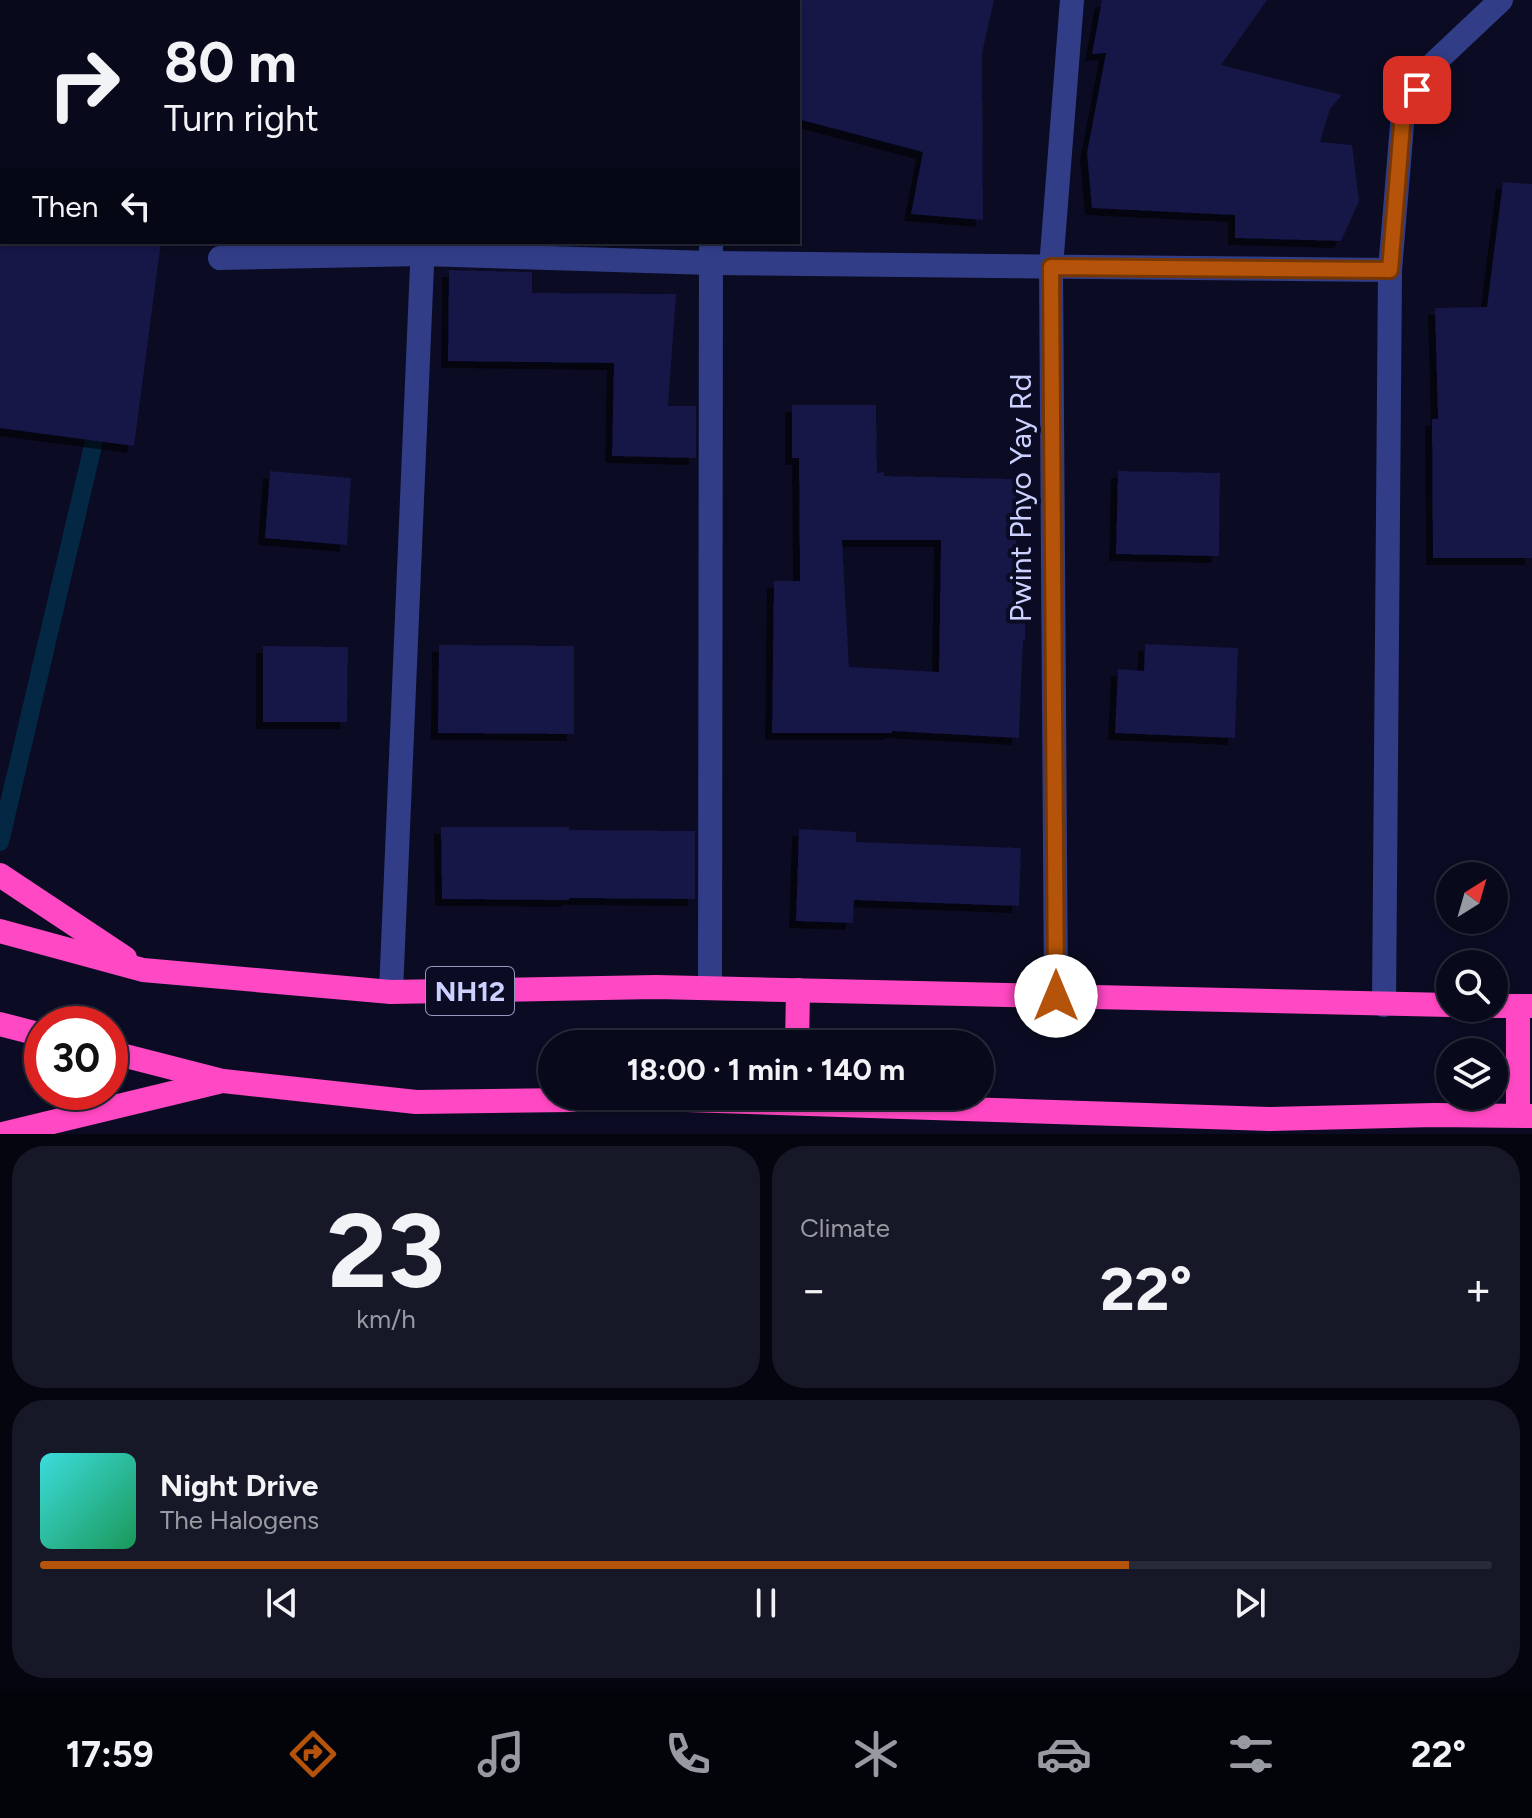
<!DOCTYPE html>
<meta charset="utf-8">
<style>
:root{--surface:#08091a;--page:#161727;--text:#f1f3f6;--muted:#989aa2;--line:#292a39;--accent:#b45309}
body{margin:0;font-family:Figtree,sans-serif;background:var(--page);color:var(--text);height:100vh;display:flex;flex-direction:column;font-size:30px;white-space:nowrap}
*{box-sizing:border-box;margin:0}
p{font-size:26px;color:var(--muted)}
.icon{flex:none;width:44px;height:44px;fill:none;stroke:currentColor;stroke-width:2;stroke-linecap:round;stroke-linejoin:round}
.map{position:relative;height:1134px;overflow:hidden}
.sheet{display:flex;flex-direction:column;gap:12px;padding:12px;background:#04050e;flex:1}
.sheet>*{flex:none}
.top-card{position:absolute;left:0px;top:0px;width:800px;height:244px;box-shadow:0 2px 6px #0004,0 0 0 2px var(--line);background:#08091a;color:var(--text);overflow:hidden}
.needle{width:52px;rotate:37deg}
.tools{position:absolute;left:1436px;top:862px;display:grid;gap:16px}
.tools a{display:grid;place-items:center;width:72px;height:72px;border-radius:50%;background:var(--surface);box-shadow:0 2px 6px #0004,0 0 0 2px var(--line);font-size:40px}
.speed{position:absolute;left:24px;top:1006px;display:flex;gap:16px;font-size:40px;font-weight:700;text-align:center}
.speed>*{display:grid;place-content:center;width:104px;height:104px;border-radius:50%;background:var(--surface);box-shadow:0 2px 6px #0004,0 0 0 2px var(--line);line-height:1}
.speed .limit{border:12px solid #d22;background:#fff;color:#111}
.pin{position:absolute;display:grid;place-items:center;width:68px;height:68px;color:#fff;margin:-34px;border-radius:16px;box-shadow:0 4px 12px #0006}
.me{position:absolute;width:88px;margin:-44px;rotate:0deg;stroke-linejoin:round;filter:drop-shadow(0 0 6px #0008)}
.turn{display:flex;align-items:center;gap:28px;height:168px;padding:0 32px;font-size:36px}
.turn .icon{width:104px;height:104px;stroke-width:2.5}
.turn b{display:block;font-size:56px;line-height:68px}
.then{display:flex;align-items:center;height:76px;padding:0 32px;background:#0003;gap:16px;font-size:30px}
.big{font-size:60px;font-weight:700;line-height:1.1}
.sheet .tile{flex:1;display:flex;flex-direction:column;justify-content:center;gap:12px;min-width:0;padding:0 28px;border-radius:32px;background:var(--page)}
.sheet .dial{align-items:center;gap:0}
.dial b{font-size:104px;line-height:1}
.song{display:flex;align-items:center;gap:24px}
.cover{width:96px;height:96px;border-radius:12px;background:linear-gradient(135deg,hsl(180 70% 55%),hsl(150 70% 35%))}
.played{height:8px;border-radius:4px;background:linear-gradient(90deg,var(--accent) 75%,var(--line) 75%)}
.keys{display:flex;justify-content:space-around;direction:ltr}
.heat{display:flex;justify-content:space-between;align-items:center;font-size:44px;direction:ltr}
.sheet .tiles{flex:1;display:grid;gap:12px;grid-template-columns:1fr 1fr}
.tile:last-child{grid-column:span 2}
.trip{position:absolute;left:538px;top:1030px;width:456px;height:80px;border-radius:40px;background:var(--surface);box-shadow:0 2px 6px #0004,0 0 0 2px var(--line);font-weight:700;line-height:80px;text-align:center}
.dock{display:flex;height:128px;justify-content:space-around;align-items:center;background:#03040a;color:var(--muted)}
.dock .icon{width:56px;height:56px}
.dock .selected{color:var(--accent)}
.dock b{font-size:36px;color:var(--text)}
.map>svg:first-child{display:block}
.lines{fill:none;stroke-linecap:round;stroke-linejoin:round}
.stream{stroke:#042743;stroke-width:18}
.building{fill:#151546;fill-rule:evenodd;filter:url(#shadow)}
.minor{stroke:#313e87;stroke-width:24}
.highway{stroke:#ff48c3;stroke-width:24}
.route-casing{stroke:#753606;stroke-width:20}
.route{stroke:#b45309;stroke-width:14}
.labels{text-anchor:middle;dominant-baseline:central;stroke-width:8;stroke-linejoin:round;paint-order:stroke}
.shield{fill:#0b0c23;stroke:#9396bd;stroke-width:2}
.shield-label{font-size:28px;font-weight:bold;fill:#cdd1ff}
.street-label{font-size:30px;fill:#cdd1ff;stroke:#0b0c23}
</style>
<div class="map">
<svg width="1532" height="1134" viewBox="0 0 1532 1134">
<defs>
<filter id="shadow"><feDropShadow dx="-7" dy="7" stdDeviation="0" flood-color="#0009"/></filter>
</defs>
<rect width="100%" height="100%" fill="#0b0c23"/>
<g class="lines">
<!-- stream -->
<g class="stream">
<path d="M198,2V0"/>
<path d="M0,842L99,420"/>
</g>
</g>
<!-- building -->
<g class="building">
<path d="M798,0H994L982,53L983,220L911,214L923,152L798,119Z"/>
<path d="M1102,0H1267L1221,65L1342,95L1330,109L1320,142L1352,145L1359,201L1341,241L1235,238V215L1092,208L1087,153L1106,53L1092,54Z"/>
<path d="M1503,182L1532,184V558H1433L1432,419H1438L1435,308L1487,307Z"/>
<path d="M0,242H161L134,446L0,428Z"/>
<path d="M449,270L532,272V293L676,294L668,406H696V458L612,456L614,363L448,361Z"/>
<path d="M792,405H876L877,473L884,472V476L1016,479V569H1025V640H1023L1019,738L892,731V733H772L774,581H800L799,458H792ZM842,540H941L939,672L849,667Z"/>
<path d="M270,471L351,478L347,545L265,538Z"/>
<path d="M1118,471L1220,473L1219,556L1116,554Z"/>
<path d="M1145,644L1238,648L1235,738L1115,733L1118,669L1144,671Z"/>
<path d="M439,645L574,646V734L438,733Z"/>
<path d="M263,646L348,647L347,722H263Z"/>
<path d="M441,827H569V830L695,831V899L569,898V900L442,899Z"/>
<path d="M799,829L856,832V842L1021,848L1019,906L854,900L853,923L796,921Z"/>
</g>
<g class="lines">
<!-- minor -->
<g class="minor">
<path d="M429,2V0"/>
<path d="M711,2V0"/>
<path d="M220,258L423,254L711,263L1390,270"/>
<path d="M710,988L711,242"/>
<path d="M391,992L423,242"/>
<path d="M1056,996L1051,267L1072,0"/>
<path d="M1384,1005L1390,270L1403,113L1431,66L1501,0"/>
</g>
<!-- highway -->
<g class="highway">
<path d="M0,875L125,958"/>
<path d="M0,931L143,970L391,992L656,987L1450,1005"/>
<path d="M1494,1006H1532"/>
<path d="M1518,1006V1115"/>
<path d="M0,1024L42,1035"/>
<path d="M797,1044L798,990"/>
<path d="M110,1052L223,1081L416,1102L655,1099L1269,1119L1434,1115L1532,1116"/>
<path d="M3,1134L218,1082"/>
</g>
</g>
<g class="lines">
<!-- route casing -->
<g class="route-casing">
<path id="route" d="M1056,996L1051,267L1390,270L1403,113L1417,90"/>
</g>
<!-- route -->
<use href="#route" class="route"/>
</g>
<g class="labels">
<!-- shield labels -->
<rect class="shield" x="426" y="967" width="88" height="48" rx="6"/>
<g class="shield-label">
<text x="470" y="991">NH12</text>
</g>
<!-- street labels -->
<g class="street-label">
<text transform="translate(1020 498) rotate(-90)">Pwint Phyo Yay Rd</text>
</g>
</g>
</svg>
<div class="tools">
<a><svg class="needle" viewBox="-14 -14 28 28"><path d="M0-13l5 13h-10z" fill="#e53935"/><path d="M0 13l5-13h-10z" fill="#989aa2"/></svg></a>
<a><svg class="icon" aria-label="search" viewBox="0 0 24 24"><circle cx="10" cy="10" r="6"/><path d="M15 15l6 6"/></svg></a>
<a><svg class="icon" aria-label="layers" viewBox="0 0 24 24"><path d="M12 4l9 5-9 5-9-5zM3 14l9 5 9-5"/></svg></a>
</div>
<div class="speed"><div class="limit">30</div></div>
<div class="pin" style="left:1417px;top:90px;background:#d93025"><svg class="icon" aria-label="arrive" viewBox="0 0 24 24"><path d="M6 21V4h12l-3 4 3 4H6"/></svg></div>
<svg class="me" style="left:1056px;top:996px" viewBox="-20 -20 40 40"><circle r="19" fill="#fff"/><path d="M0-13L10 11 0 6-10 11z" fill="#b45309"/></svg>
<div class="trip">18:00 · 1 min · 140 m</div>
<div class="top-card">
<div class="turn"><svg class="icon" aria-label="right" viewBox="0 0 24 24"><path d="M7 20v-9h11M14 6l5 5-5 5"/></svg><div><b>80 m</b>Turn right</div></div>
<div class="then">Then<svg class="icon" aria-label="left" viewBox="0 0 24 24"><path d="M17 20v-9H6M10 6l-5 5 5 5"/></svg></div>
</div>
</div>
<section class="sheet">
<div class="tiles">
<div class="tile dial"><b>23</b><p>km/h</p></div>
<div class="tile"><p>Climate</p>
<div class="heat"><a>−</a><b class="big">22°</b><a>+</a></div>
</div>
<div class="tile">
<div class="song"><i class="cover"></i><div><b>Night Drive</b><p>The Halogens</p></div></div>
<div class="played"></div>
<div class="keys"><svg class="icon" aria-label="previous" viewBox="0 0 24 24"><path d="M18 5L8 12l10 7zM5 5v14"/></svg><svg class="icon" aria-label="pause" viewBox="0 0 24 24"><path d="M8 5v14M16 5v14"/></svg><svg class="icon" aria-label="next" viewBox="0 0 24 24"><path d="M6 5l10 7-10 7zM19 5v14"/></svg></div>
</div>
</div>
</section>
<nav class="dock">
<b>17:59</b>
<svg class="icon selected" aria-label="directions" viewBox="0 0 24 24"><path d="M12 3l9 9-9 9-9-9zM9 14v-3h6M13 9l2 2-2 2"/></svg>
<svg class="icon" aria-label="music" viewBox="0 0 24 24"><path d="M9 18V5l10-2v13"/><circle cx="6" cy="18" r="3"/><circle cx="16" cy="16" r="3"/></svg>
<svg class="icon" aria-label="phone" viewBox="0 0 24 24"><path d="M5 4h4l2 5-3 2q2 4 5 5l2-3 5 2v4C11 20 4 13 5 4z"/></svg>
<svg class="icon" aria-label="climate" viewBox="0 0 24 24"><path d="M12 3v18M4 7l16 10M4 17L20 7"/></svg>
<svg class="icon" aria-label="car" viewBox="0 0 24 24"><path d="M5 17H2v-5l4-1 3-4h7l3 4 3 1v5h-3M9 17h6M6 11h13"/><circle cx="7" cy="17" r="2"/><circle cx="17" cy="17" r="2"/></svg>
<svg class="icon" aria-label="filters" viewBox="0 0 24 24"><path d="M4 7h16M4 17h16"/><circle cx="9" cy="7" r="2"/><circle cx="15" cy="17" r="2"/></svg>
<b>22°</b>
</nav>
